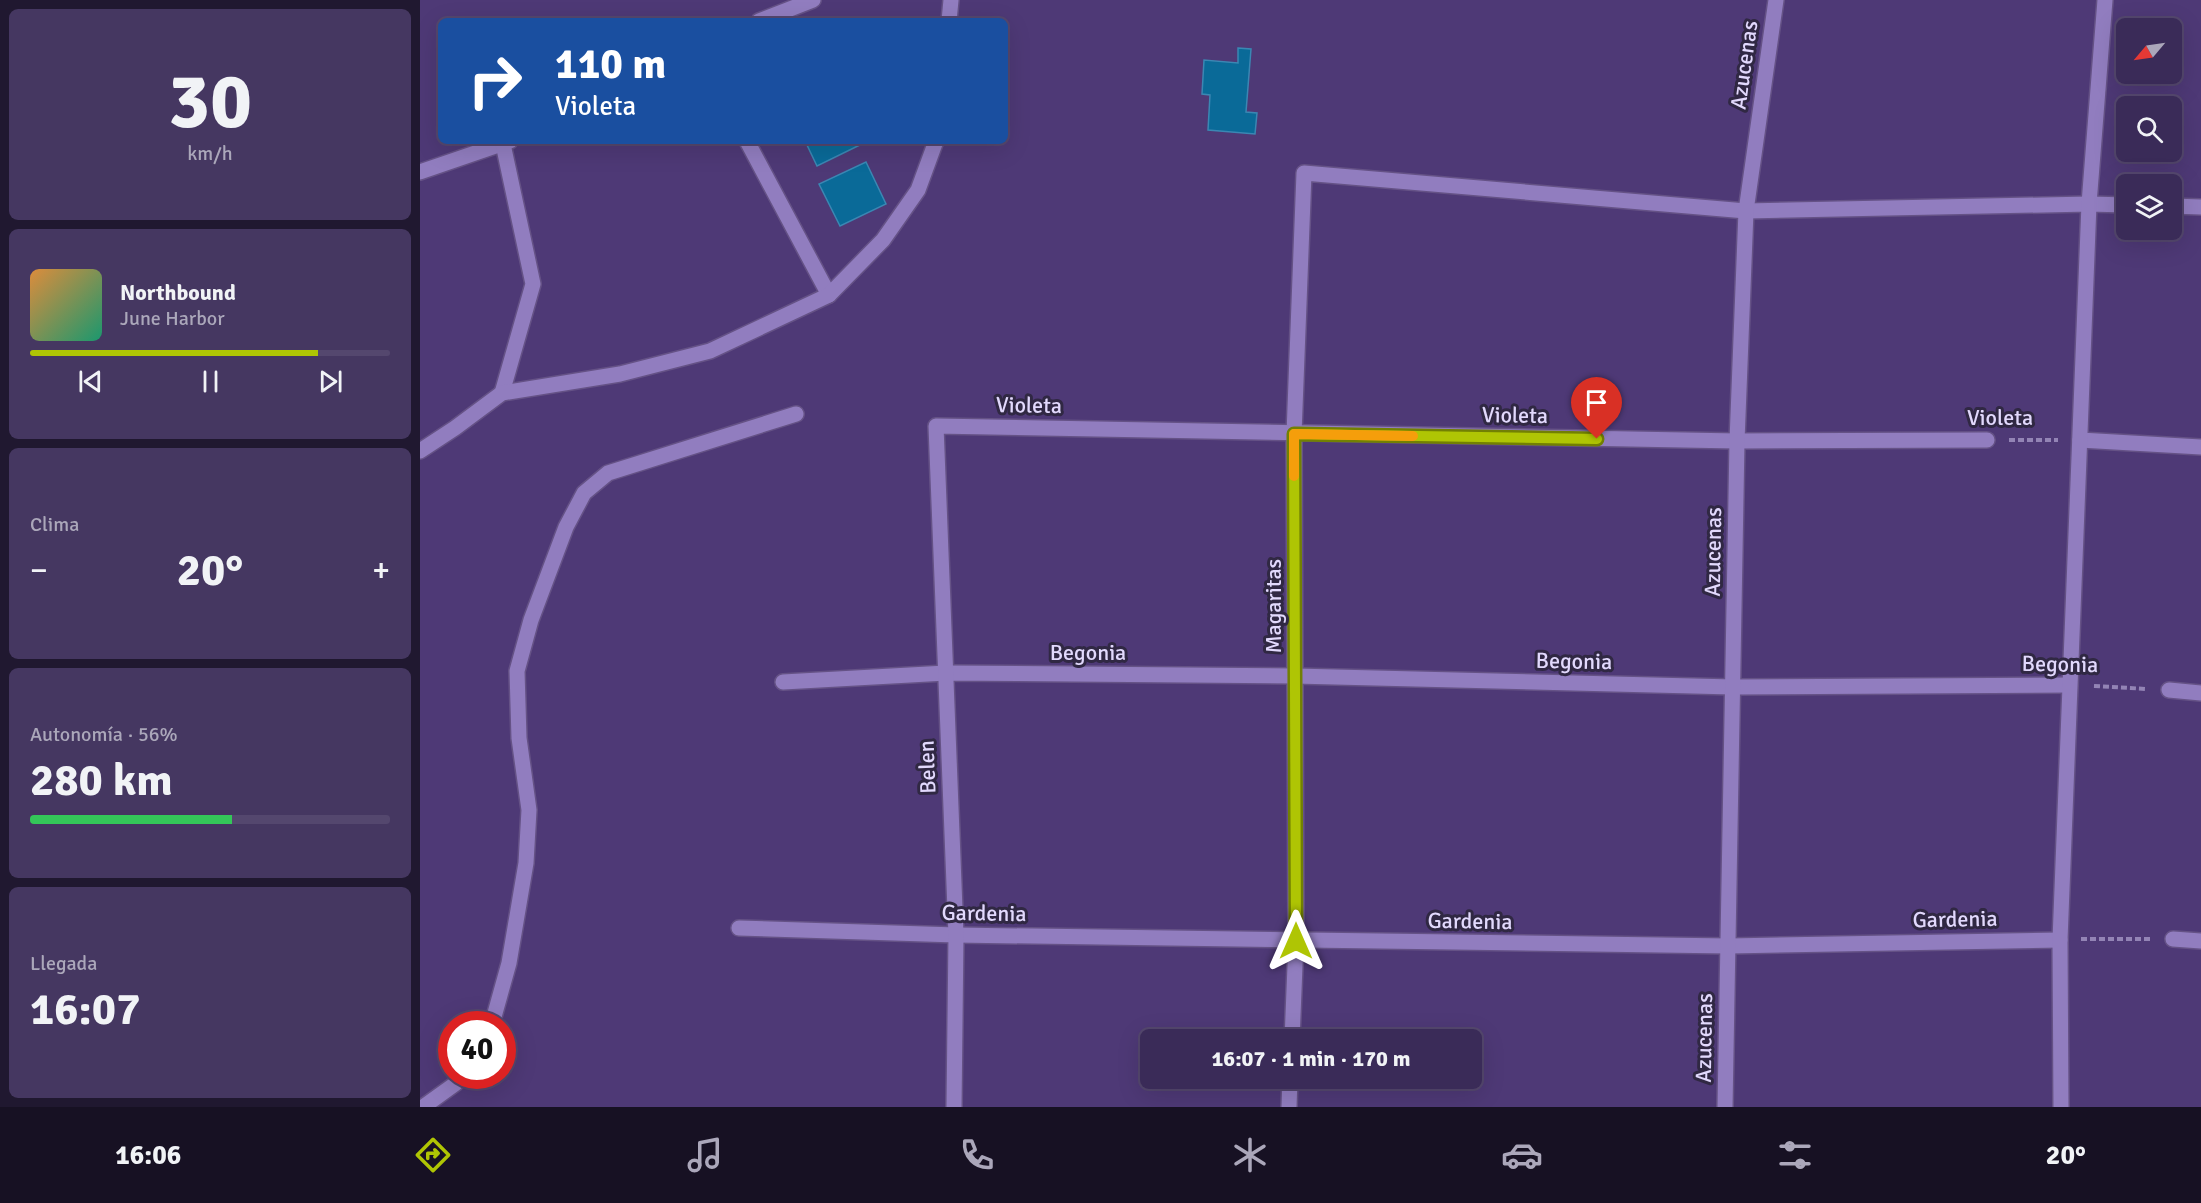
<!DOCTYPE html>
<html lang="es">
<meta charset="utf-8">
<style>
:root{--surface:#3a2b58;--page:#453761;--text:#f1f3f6;--muted:#aba7ba;--line:#54476e;--accent:#afc504}
body{margin:0;font-family:Signika,sans-serif;background:var(--page);color:var(--text);height:100vh;display:flex;flex-direction:column;font-size:22px;white-space:nowrap}
*{box-sizing:border-box;margin:0}
p{font-size:20px;color:var(--muted)}
.icon{flex:none;width:33px;height:33px;fill:none;stroke:currentColor;stroke-width:2;stroke-linecap:round;stroke-linejoin:round}
.map{position:relative;flex:1;overflow:hidden}
.panel{display:flex;flex-direction:column;gap:9px;padding:9px;background:#201830;width:420px}
.panel>*{flex:none}
.hud{position:absolute;left:18px;top:18px;width:570px;height:126px;border-radius:9px;box-shadow:0 6px 24px #0002,0 0 0 2px var(--line);background:#1a4fa0;color:#fff;overflow:hidden}
.needle{width:39px;rotate:241deg}
.controls{position:absolute;left:1696px;top:18px;display:grid;gap:12px}
.controls a{display:grid;place-items:center;width:66px;height:66px;border-radius:9px;background:var(--surface);box-shadow:0 6px 24px #0002,0 0 0 2px var(--line);font-size:30px}
.speed{position:absolute;left:18px;top:1011px;display:flex;gap:12px;font-size:30px;font-weight:700;text-align:center}
.speed>*{display:grid;place-content:center;width:78px;height:78px;border-radius:50%;background:var(--surface);box-shadow:0 6px 24px #0002,0 0 0 2px var(--line);line-height:1}
.speed .limit{border:9px solid #d22;background:#fff;color:#111}
.pin{position:absolute;display:grid;place-items:center;width:51px;height:51px;color:#fff;margin:-62px -26px;border-radius:50% 50% 50% 0;rotate:-45deg;box-shadow:0 0 6px #0007}
.pin .icon{rotate:45deg}
.me{position:absolute;width:66px;margin:-33px;rotate:0deg;stroke-linejoin:round;filter:drop-shadow(0 0 4px #0008)}
.turn{display:flex;align-items:center;gap:21px;height:126px;padding:0 18px;font-size:27px}
.turn .icon{width:78px;height:78px;stroke-width:2.5}
.turn b{display:block;font-size:42px;line-height:51px}
.big{font-size:45px;font-weight:700;line-height:1.1}
.panel .widget{flex:1;display:flex;flex-direction:column;justify-content:center;gap:9px;min-width:0;padding:0 21px;border-radius:9px;background:var(--page)}
.panel .dial{align-items:center;gap:0}
.dial b{font-size:78px;line-height:1}
.song{display:flex;align-items:center;gap:18px}
.cover{width:72px;height:72px;border-radius:9px;background:linear-gradient(135deg,hsl(30 70% 55%),hsl(160 70% 35%))}
.played{height:6px;border-radius:3px;background:linear-gradient(90deg,var(--accent) 80%,var(--line) 80%)}
.keys{display:flex;justify-content:space-around;direction:ltr}
.heat{display:flex;justify-content:space-between;align-items:center;font-size:33px;direction:ltr}
.charge{height:9px;border-radius:4px;background:linear-gradient(90deg,#34c759 56%,var(--line) 0)}
.trip{position:absolute;left:720px;top:1029px;width:342px;height:60px;border-radius:9px;background:var(--surface);box-shadow:0 6px 24px #0002,0 0 0 2px var(--line);font-weight:700;line-height:60px;text-align:center}
.dock{display:flex;height:96px;justify-content:space-around;align-items:center;background:#171123;color:var(--muted)}
.dock .icon{width:42px;height:42px}
.dock .on{color:var(--accent)}
.dock b{font-size:27px;color:var(--text)}
main{display:flex;flex:1;min-height:0}
.map>svg:first-child{display:block}
.building{fill:#0a6a98;stroke:#3b87b3;stroke-width:1.5}
.lines{fill:none;stroke-linecap:round;stroke-linejoin:round}
.minor-casing{stroke:#655286;stroke-width:18}
.path{stroke:#9384b5;stroke-width:4;stroke-dasharray:6 3;stroke-linecap:butt}
.minor{stroke:#917dbf;stroke-width:15}
.route-casing{stroke:#728003;stroke-width:15}
.route{stroke:#afc504;stroke-width:10}
.slow{stroke:#f59e0b;stroke-width:10}
.labels{text-anchor:middle;dominant-baseline:central;stroke-width:6;stroke-linejoin:round;paint-order:stroke}
.street-label{font-size:22px;fill:#e2d9fd;stroke:#302843}
</style>
<main>
<section class="panel">
<div class="widget dial"><b>30</b><p>km/h</p></div>
<div class="widget">
<div class="song"><i class="cover"></i><div><b>Northbound</b><p>June Harbor</p></div></div>
<div class="played"></div>
<div class="keys"><svg class="icon" aria-label="previous" viewBox="0 0 24 24"><path d="M18 5L8 12l10 7zM5 5v14"/></svg><svg class="icon" aria-label="pause" viewBox="0 0 24 24"><path d="M8 5v14M16 5v14"/></svg><svg class="icon" aria-label="next" viewBox="0 0 24 24"><path d="M6 5l10 7-10 7zM19 5v14"/></svg></div>
</div>
<div class="widget"><p>Clima</p>
<div class="heat"><a>−</a><b class="big">20°</b><a>+</a></div>
</div>
<div class="widget"><p>Autonomía · 56%</p><b class="big">280 km</b><div class="charge"></div></div>
<div class="widget"><p>Llegada</p><b class="big">16:07</b></div>
</section>
<div class="map">
<svg width="1781" height="1107" viewBox="0 0 1781 1107">
<rect width="100%" height="100%" fill="#4e3976"/>
<!-- building -->
<g class="building">
<path d="M818,48L831,49L826,112L837,113L835,134L788,130L790,95L782,94L784,60L818,63Z"/>
<path d="M395,141H448L397,166L387,145Z"/>
<path d="M446,162L466,204L420,226L399,184Z"/>
</g>
<g class="lines">
<!-- minor casing -->
<g class="minor-casing">
<g id="minor">
<path d="M339,21L393,0"/>
<path d="M529,21L531,0"/>
<path d="M327,141L409,295"/>
<path d="M0,172L90,141"/>
<path d="M1752,206L1781,207"/>
<path d="M82,393L113,284L83,144"/>
<path d="M1660,440L1781,447"/>
<path d="M0,451L35,428L82,393L200,374L290,351L409,295L463,240L498,190L516,141"/>
<path d="M363,682L526,673L875,676L1313,687L1649,685"/>
<path d="M1749,690L1781,693"/>
<path d="M319,928L536,935L1309,946L1640,940"/>
<path d="M1753,939L1781,941"/>
<path d="M72,1024L89,963L106,863L109,810L99,738L97,671L111,620L146,527L164,493L188,473L376,414"/>
<path d="M872,1040L876,941L874,434L884,173L1326,211L1669,204L1707,205"/>
<path d="M3,1107L35,1084L41,1076"/>
<path d="M534,1107L536,935L516,426L1317,441L1567,440"/>
<path d="M869,1107L870,1078"/>
<path d="M1305,1107L1317,441L1326,211L1356,0"/>
<path d="M1641,1107L1640,940L1669,204L1685,0"/>
</g>
</g>
<!-- path -->
<g class="path">
<path d="M1589,440H1638"/>
<path d="M1674,686L1727,689"/>
<path d="M1661,939H1732"/>
</g>
<!-- minor -->
<use href="#minor" class="minor"/>
</g>
<g class="lines">
<!-- route casing -->
<g class="route-casing">
<path id="route" d="M876,941L874,434L1177,439"/>
</g>
<!-- route -->
<use href="#route" class="route"/>
<!-- slow -->
<path class="slow" d="M874,476V434L993,436"/>
</g>
<g class="labels">
<!-- street labels -->
<g class="street-label">
<text transform="translate(1324 65) rotate(-82)">Azucenas</text>
<text transform="translate(609 405) rotate(1)">Violeta</text>
<text transform="translate(1095 415) rotate(1)">Violeta</text>
<text x="1580" y="417">Violeta</text>
<text transform="translate(1293 552) rotate(-89)">Azucenas</text>
<text transform="translate(853 606) rotate(-90)">Magaritas</text>
<text x="668" y="652">Begonia</text>
<text transform="translate(1154 661) rotate(1)">Begonia</text>
<text transform="translate(1640 664) rotate(1)">Begonia</text>
<text transform="translate(507 767) rotate(-92)">Belen</text>
<text transform="translate(564 913) rotate(1)">Gardenia</text>
<text transform="translate(1535 919) rotate(-1)">Gardenia</text>
<text transform="translate(1050 921) rotate(1)">Gardenia</text>
<text transform="translate(1284 1038) rotate(-89)">Azucenas</text>
</g>
</g>
</svg>
<div class="controls">
<a><svg class="needle" viewBox="-14 -14 28 28"><path d="M0-13l5 13h-10z" fill="#e53935"/><path d="M0 13l5-13h-10z" fill="#aba7ba"/></svg></a>
<a><svg class="icon" aria-label="search" viewBox="0 0 24 24"><circle cx="10" cy="10" r="6"/><path d="M15 15l6 6"/></svg></a>
<a><svg class="icon" aria-label="layers" viewBox="0 0 24 24"><path d="M12 4l9 5-9 5-9-5zM3 14l9 5 9-5"/></svg></a>
</div>
<div class="speed"><div class="limit">40</div></div>
<div class="pin" style="left:1177px;top:439px;background:#d93025"><svg class="icon" aria-label="arrive" viewBox="0 0 24 24"><path d="M6 21V4h12l-3 4 3 4H6"/></svg></div>
<svg class="me" style="left:876px;top:941px" viewBox="-20 -20 40 40"><path d="M0-17L14 15 0 8-14 15z" fill="#afc504" stroke="#fff" stroke-width="4"/></svg>
<div class="trip">16:07 · 1 min · 170 m</div>
<div class="hud">
<div class="turn"><svg class="icon" aria-label="right" viewBox="0 0 24 24"><path d="M7 20v-9h11M14 6l5 5-5 5"/></svg><div><b>110 m</b>Violeta</div></div>
</div>
</div>
</main>
<nav class="dock">
<b>16:06</b>
<svg class="icon on" aria-label="directions" viewBox="0 0 24 24"><path d="M12 3l9 9-9 9-9-9zM9 14v-3h6M13 9l2 2-2 2"/></svg>
<svg class="icon" aria-label="music" viewBox="0 0 24 24"><path d="M9 18V5l10-2v13"/><circle cx="6" cy="18" r="3"/><circle cx="16" cy="16" r="3"/></svg>
<svg class="icon" aria-label="phone" viewBox="0 0 24 24"><path d="M5 4h4l2 5-3 2q2 4 5 5l2-3 5 2v4C11 20 4 13 5 4z"/></svg>
<svg class="icon" aria-label="climate" viewBox="0 0 24 24"><path d="M12 3v18M4 7l16 10M4 17L20 7"/></svg>
<svg class="icon" aria-label="car" viewBox="0 0 24 24"><path d="M5 17H2v-5l4-1 3-4h7l3 4 3 1v5h-3M9 17h6M6 11h13"/><circle cx="7" cy="17" r="2"/><circle cx="17" cy="17" r="2"/></svg>
<svg class="icon" aria-label="filters" viewBox="0 0 24 24"><path d="M4 7h16M4 17h16"/><circle cx="9" cy="7" r="2"/><circle cx="15" cy="17" r="2"/></svg>
<b>20°</b>
</nav>
